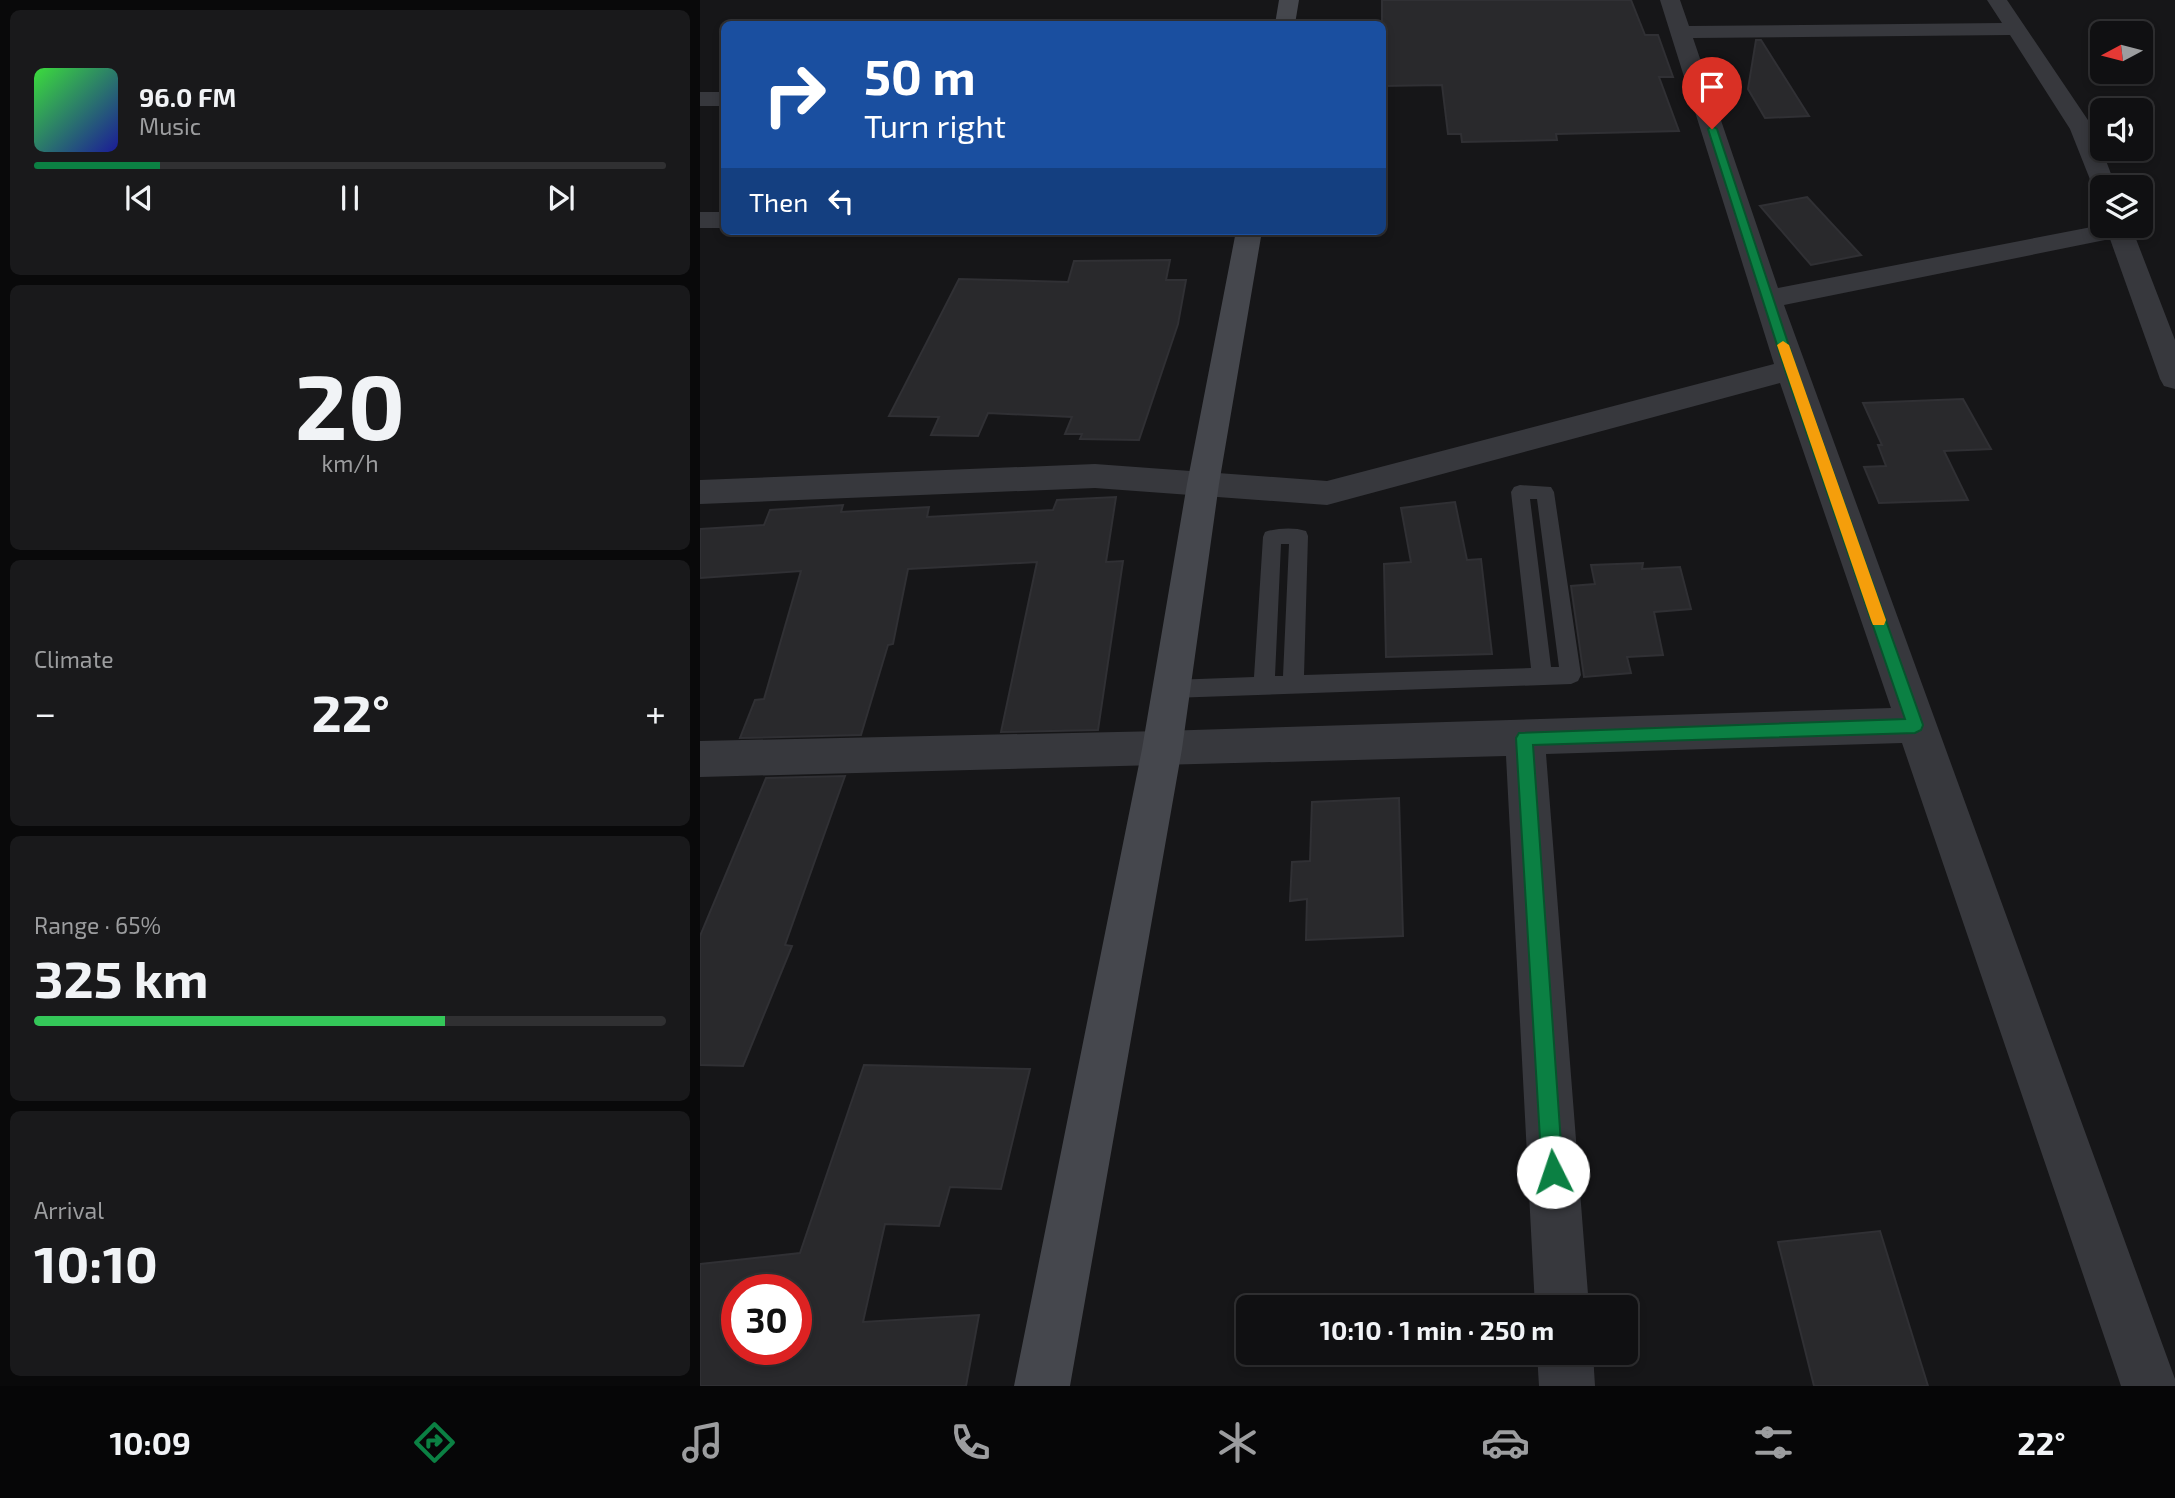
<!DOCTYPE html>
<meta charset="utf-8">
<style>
:root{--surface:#101012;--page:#19191b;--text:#f1f3f6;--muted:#9c9d9f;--line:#303032;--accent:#0b8043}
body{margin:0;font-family:"Exo 2",sans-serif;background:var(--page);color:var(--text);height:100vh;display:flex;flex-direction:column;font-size:26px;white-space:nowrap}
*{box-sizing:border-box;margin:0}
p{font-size:23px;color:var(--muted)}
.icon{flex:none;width:38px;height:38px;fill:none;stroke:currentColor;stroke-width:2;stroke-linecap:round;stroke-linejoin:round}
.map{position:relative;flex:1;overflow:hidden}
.details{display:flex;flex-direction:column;gap:10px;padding:10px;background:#09090a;width:700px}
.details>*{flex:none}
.banner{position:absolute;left:21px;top:21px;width:665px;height:214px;border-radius:10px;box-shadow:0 4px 10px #0003,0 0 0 2px var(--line);background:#1a4fa0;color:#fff;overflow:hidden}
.needle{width:46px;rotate:263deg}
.fabs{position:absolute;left:1390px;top:21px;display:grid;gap:14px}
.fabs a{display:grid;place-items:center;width:63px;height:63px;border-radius:10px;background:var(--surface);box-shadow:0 4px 10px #0003,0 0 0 2px var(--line);font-size:35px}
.speed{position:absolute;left:21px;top:1274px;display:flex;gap:14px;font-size:35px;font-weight:700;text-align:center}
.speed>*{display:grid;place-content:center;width:91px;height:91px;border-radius:50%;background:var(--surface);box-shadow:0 4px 10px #0003,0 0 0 2px var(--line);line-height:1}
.speed .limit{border:10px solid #d22;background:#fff;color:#111}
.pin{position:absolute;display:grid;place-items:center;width:60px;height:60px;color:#fff;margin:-72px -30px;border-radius:50% 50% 50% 0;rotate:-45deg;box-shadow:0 0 7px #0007}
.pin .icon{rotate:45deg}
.me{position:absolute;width:77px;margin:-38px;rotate:356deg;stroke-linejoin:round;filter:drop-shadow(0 0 5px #0008)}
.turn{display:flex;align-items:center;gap:24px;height:147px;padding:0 28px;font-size:32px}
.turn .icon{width:91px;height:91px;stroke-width:2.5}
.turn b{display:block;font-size:49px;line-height:60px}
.then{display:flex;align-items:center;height:66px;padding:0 28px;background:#0003;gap:14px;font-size:26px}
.big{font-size:52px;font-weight:700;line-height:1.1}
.details .card{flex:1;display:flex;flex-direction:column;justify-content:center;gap:10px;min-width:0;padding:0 24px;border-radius:10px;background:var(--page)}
.details .dial{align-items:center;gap:0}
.dial b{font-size:91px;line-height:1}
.song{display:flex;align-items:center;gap:21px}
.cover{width:84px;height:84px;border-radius:10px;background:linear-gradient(135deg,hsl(120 70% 55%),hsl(240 70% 35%))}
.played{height:7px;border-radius:4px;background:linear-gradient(90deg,var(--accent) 20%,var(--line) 20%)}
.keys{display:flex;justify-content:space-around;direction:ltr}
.heat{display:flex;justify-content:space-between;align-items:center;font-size:38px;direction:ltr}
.charge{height:10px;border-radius:5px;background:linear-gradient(90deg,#34c759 65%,var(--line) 0)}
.trip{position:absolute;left:536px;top:1295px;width:402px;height:70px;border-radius:10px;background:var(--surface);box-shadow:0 4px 10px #0003,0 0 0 2px var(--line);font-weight:700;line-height:70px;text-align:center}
.tabs{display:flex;height:112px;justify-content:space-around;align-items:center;background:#060607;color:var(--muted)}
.tabs .icon{width:49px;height:49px}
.tabs .selected{color:var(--accent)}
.tabs b{font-size:32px;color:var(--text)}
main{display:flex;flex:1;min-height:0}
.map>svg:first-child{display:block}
.building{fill:#29292c;stroke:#303034;stroke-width:2;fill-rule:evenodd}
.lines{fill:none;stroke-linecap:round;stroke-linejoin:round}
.lane{fill:#37383d;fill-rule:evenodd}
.street{fill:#37383d;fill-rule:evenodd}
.secondary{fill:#45474d;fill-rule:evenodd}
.route{fill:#0b8043;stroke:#07532c;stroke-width:2}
.slow{fill:#f59e0b}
</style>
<main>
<section class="details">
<div class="card">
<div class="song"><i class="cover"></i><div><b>96.0 FM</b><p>Music</p></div></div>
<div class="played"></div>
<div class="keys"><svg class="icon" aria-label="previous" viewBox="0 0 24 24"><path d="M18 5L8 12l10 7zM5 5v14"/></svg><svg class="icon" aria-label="pause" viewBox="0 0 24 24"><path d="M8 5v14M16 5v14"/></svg><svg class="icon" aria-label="next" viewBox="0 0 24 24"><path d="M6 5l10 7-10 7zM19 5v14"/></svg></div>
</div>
<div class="card dial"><b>20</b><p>km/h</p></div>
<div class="card"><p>Climate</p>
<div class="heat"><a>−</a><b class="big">22°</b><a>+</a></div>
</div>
<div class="card"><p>Range · 65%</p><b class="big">325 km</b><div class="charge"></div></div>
<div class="card"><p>Arrival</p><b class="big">10:10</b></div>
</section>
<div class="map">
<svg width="1475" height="1386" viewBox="0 0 1475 1386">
<rect width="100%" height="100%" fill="#161618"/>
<!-- building -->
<g class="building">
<path d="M682,0H931L945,35H958L973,77H959L979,131L856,134L857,140L762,142L761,134H748L742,85L682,86Z"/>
<path d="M1056,40H1061L1109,116L1065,118L1048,89Z"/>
<path d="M1107,197L1161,255L1111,265L1060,206Z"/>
<path d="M470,260L466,280H486L478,324L439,440L380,439L382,434H365L372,417L288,413L278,436L231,435L239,417L189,416L259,279L368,282L374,261Z"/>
<path d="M1263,399L1291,449L1244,451L1268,500L1179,503L1164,467L1186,466L1178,445H1182L1163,403Z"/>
<path d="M416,497L406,562L423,561L398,730L301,732L337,562L208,569L193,644L188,645L161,735L40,738L55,700L64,699L101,571L0,578V529L64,525L70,510L143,505L141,512L229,507L227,517L353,510L357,500Z"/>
<path d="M755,502L767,560L781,559L792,654L686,657L684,564L711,562L701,508Z"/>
<path d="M943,563L942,569L980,567L991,609L954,612L963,655L927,657L931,673L884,677L871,586L895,584L891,565Z"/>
<path d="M145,776L85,945L92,946L43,1066L0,1065V936L66,778Z"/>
<path d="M699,798L703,936L606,940L607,899L590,901L592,862L610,861L612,802Z"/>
<path d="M164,1065L330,1069L301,1189L250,1187L239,1226L185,1224L163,1322L279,1315L266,1386H0V1264L100,1253ZM37,1290H96V1349H37Z"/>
<path d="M1180,1231L1228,1386H1114L1078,1242Z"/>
</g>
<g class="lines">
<!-- lane -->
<path class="lane" d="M820,485L851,487L854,492L881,675L878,681L871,684L471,698L464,695L461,689L464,683L471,680L554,677L563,537L565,532C577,528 594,527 606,531L608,536L604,675L831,668L811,492L814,487ZM830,499H837L859,667H851ZM581,544H589L583,676H575Z"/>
<!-- street -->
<g class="street">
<path d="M960,0H980L989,26L1302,23L1287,0H1307L1394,129L1416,187H1402V194L1395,192L1370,129L1310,35L993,38L1078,288L1402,225L1431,226L1475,340V389L1464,386L1460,379L1410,239L1084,305L1475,1379V1386H1421L1202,743L846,754L889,1307H835L806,756L0,777V741L462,731L1191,708L1080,383L627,505L395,488L0,504V480L395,464L627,481L1074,364Z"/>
<rect x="0" y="92" width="24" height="14"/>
<rect x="0" y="212" width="24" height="16"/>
<path d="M837,1353H893L895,1386H839Z"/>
</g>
<!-- secondary -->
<g class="secondary">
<path d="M579,0H599L595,24H575Z"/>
<path d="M536,231H562L519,484L482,749L370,1386H314L442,749L487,484Z"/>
</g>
</g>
<!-- route -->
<path class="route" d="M1012,126L1017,129L1097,370L1223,725L1221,730L1215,733L833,745L863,1172L860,1179L853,1182L845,1179L842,1172L816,738L819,733L1205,719L1085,370L1008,129Z"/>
<!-- slow -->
<path class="slow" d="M1083,341L1089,345L1186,620L1184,625H1173L1171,620L1077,345Z"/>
</svg>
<div class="fabs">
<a><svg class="needle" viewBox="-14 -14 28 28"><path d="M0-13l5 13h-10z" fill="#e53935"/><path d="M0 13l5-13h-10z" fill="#9c9d9f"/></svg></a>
<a><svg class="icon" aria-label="sound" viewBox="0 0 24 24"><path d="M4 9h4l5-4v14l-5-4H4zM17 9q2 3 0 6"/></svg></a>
<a><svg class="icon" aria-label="layers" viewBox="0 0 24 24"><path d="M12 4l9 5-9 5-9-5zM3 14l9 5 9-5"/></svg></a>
</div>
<div class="speed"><div class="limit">30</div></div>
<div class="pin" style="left:1012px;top:129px;background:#d93025"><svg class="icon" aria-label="arrive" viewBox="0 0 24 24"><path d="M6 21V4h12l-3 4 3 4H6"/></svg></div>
<svg class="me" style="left:853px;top:1172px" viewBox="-20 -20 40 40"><circle r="19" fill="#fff"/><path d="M0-13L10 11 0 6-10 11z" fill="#0b8043"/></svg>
<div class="trip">10:10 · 1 min · 250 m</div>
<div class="banner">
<div class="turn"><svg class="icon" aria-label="right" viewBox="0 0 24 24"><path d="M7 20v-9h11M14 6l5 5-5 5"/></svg><div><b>50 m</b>Turn right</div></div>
<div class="then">Then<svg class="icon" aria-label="left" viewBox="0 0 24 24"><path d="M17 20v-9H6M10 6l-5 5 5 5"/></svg></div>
</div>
</div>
</main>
<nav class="tabs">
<b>10:09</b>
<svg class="icon selected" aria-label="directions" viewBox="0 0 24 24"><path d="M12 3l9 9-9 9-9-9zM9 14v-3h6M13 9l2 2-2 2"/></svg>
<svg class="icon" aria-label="music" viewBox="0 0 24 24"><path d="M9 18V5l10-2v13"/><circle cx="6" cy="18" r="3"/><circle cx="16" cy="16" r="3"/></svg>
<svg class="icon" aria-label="phone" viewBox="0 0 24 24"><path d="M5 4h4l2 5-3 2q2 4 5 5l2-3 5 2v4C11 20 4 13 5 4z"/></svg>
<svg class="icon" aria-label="climate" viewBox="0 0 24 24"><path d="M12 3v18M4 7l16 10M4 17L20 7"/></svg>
<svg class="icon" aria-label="car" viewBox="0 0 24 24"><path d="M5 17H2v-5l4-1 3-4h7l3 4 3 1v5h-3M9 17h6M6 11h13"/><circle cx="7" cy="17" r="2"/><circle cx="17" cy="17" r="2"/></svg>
<svg class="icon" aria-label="filters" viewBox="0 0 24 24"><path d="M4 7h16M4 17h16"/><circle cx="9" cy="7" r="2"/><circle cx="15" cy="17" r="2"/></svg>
<b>22°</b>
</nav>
